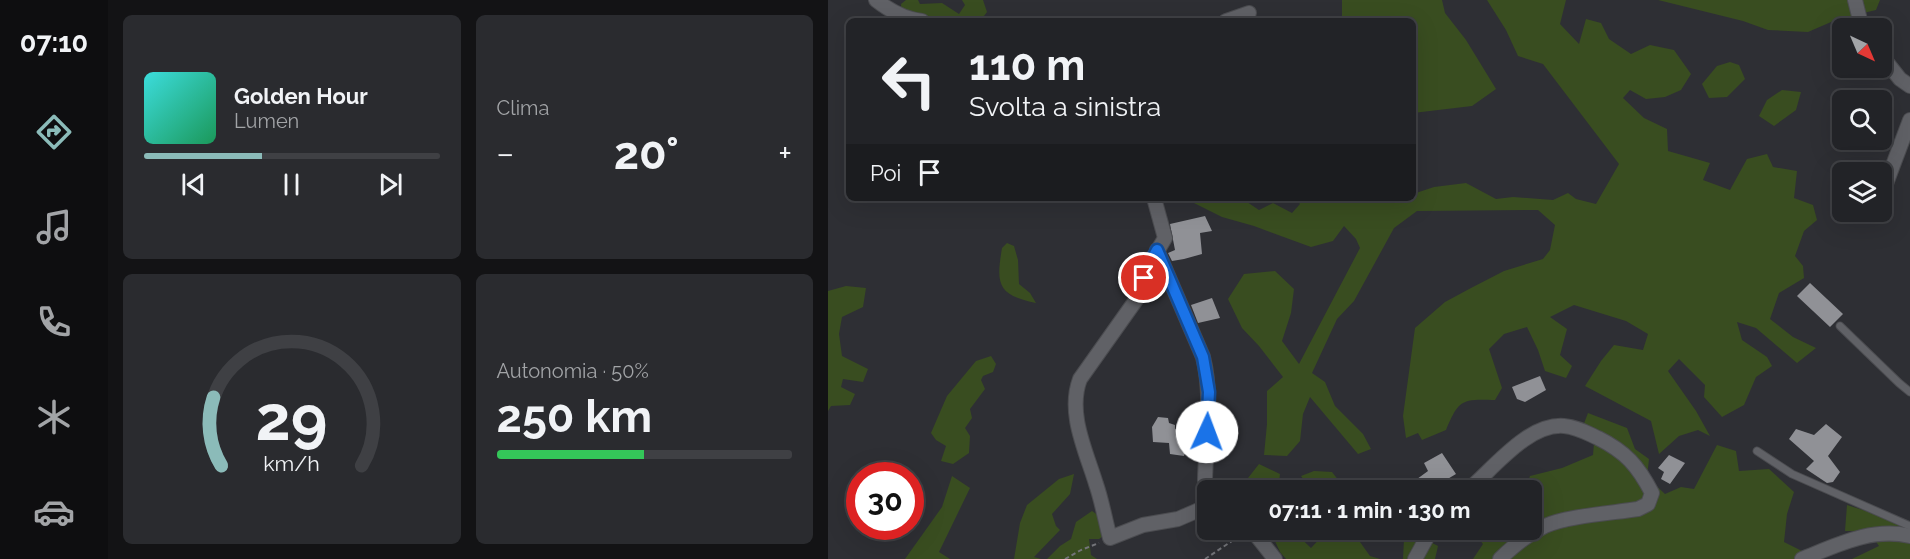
<!DOCTYPE html>
<html lang="it">
<meta charset="utf-8">
<style>
:root{--surface:#222327;--page:#2a2b2f;--text:#f1f3f6;--muted:#a2a4a7;--line:#3f4044;--accent:#8bbbb9}
body{margin:0;font-family:Raleway,sans-serif;background:var(--page);color:var(--text);height:100vh;display:flex;flex-direction:column;font-size:22px;white-space:nowrap}
*{box-sizing:border-box;margin:0}
p{font-size:20px;color:var(--muted)}
.icon{flex:none;width:33px;height:33px;fill:none;stroke:currentColor;stroke-width:2;stroke-linecap:round;stroke-linejoin:round}
.map{position:relative;flex:1;overflow:hidden}
.details{display:flex;flex-direction:column;gap:15px;padding:15px;background:#131315;width:720px}
.details>*{flex:none}
.guide{position:absolute;left:18px;top:18px;width:570px;height:183px;border-radius:9px;box-shadow:0 6px 24px #0002,0 0 0 2px var(--line);background:#222327;color:var(--text);overflow:hidden}
.needle{width:39px;rotate:136deg}
.fabs{position:absolute;left:1004px;top:18px;display:grid;gap:12px}
.fabs a{display:grid;place-items:center;width:60px;height:60px;border-radius:9px;background:var(--surface);box-shadow:0 6px 24px #0002,0 0 0 2px var(--line);font-size:30px}
.speed{position:absolute;left:18px;top:462px;display:flex;gap:12px;font-size:30px;font-weight:700;text-align:center}
.speed>*{display:grid;place-content:center;width:78px;height:78px;border-radius:50%;background:var(--surface);box-shadow:0 6px 24px #0002,0 0 0 2px var(--line);line-height:1}
.speed .limit{border:9px solid #d22;background:#fff;color:#111}
.pin{position:absolute;display:grid;place-items:center;width:51px;height:51px;color:#fff;margin:-26px;border:3px solid #fff;border-radius:50%;box-shadow:0 2px 6px #0007}
.me{position:absolute;width:66px;margin:-33px;rotate:2deg;stroke-linejoin:round;filter:drop-shadow(0 0 4px #0008)}
.turn{display:flex;align-items:center;gap:21px;height:126px;padding:0 24px;font-size:27px}
.turn .icon{width:78px;height:78px;stroke-width:2.5}
.turn b{display:block;font-size:42px;line-height:51px}
.then{display:flex;align-items:center;height:57px;padding:0 24px;background:#0003;gap:12px;font-size:22px}
.big{font-size:45px;font-weight:700;line-height:1.1}
.details .tile{flex:1;display:flex;flex-direction:column;justify-content:center;gap:9px;min-width:0;padding:0 21px;border-radius:9px;background:var(--page)}
.details .dial{align-items:center;gap:0}
.dial svg{height:156px;overflow:visible;fill:none;stroke:var(--line);stroke-width:7;stroke-linecap:round;text-anchor:middle}
.dial text{fill:var(--text);stroke:none}
.song{display:flex;align-items:center;gap:18px}
.cover{width:72px;height:72px;border-radius:9px;background:linear-gradient(135deg,hsl(180 70% 55%),hsl(150 70% 35%))}
.played{height:6px;border-radius:3px;background:linear-gradient(90deg,var(--accent) 40%,var(--line) 40%)}
.keys{display:flex;justify-content:space-around;direction:ltr}
.heat{display:flex;justify-content:space-between;align-items:center;font-size:33px;direction:ltr}
.charge{height:9px;border-radius:4px;background:linear-gradient(90deg,#34c759 50%,var(--line) 0)}
.details .tiles{flex:1;display:grid;gap:15px;grid-template-columns:repeat(2,1fr)}
.trip{position:absolute;left:369px;top:480px;width:345px;height:60px;border-radius:9px;background:var(--surface);box-shadow:0 6px 24px #0002,0 0 0 2px var(--line);font-weight:700;line-height:60px;text-align:center}
main{display:flex;flex:1;min-height:0}
.tabs{display:flex;flex-direction:column;width:108px;justify-content:space-around;align-items:center;background:#0e0e10;color:var(--muted)}
.tabs .icon{width:42px;height:42px}
.tabs .active{color:var(--accent)}
.tabs b{font-size:27px;color:var(--text)}
.map>svg:first-child{display:block}
.green{fill:#394d20}
.building{fill:#909196}
.lines{fill:none;stroke-linecap:round;stroke-linejoin:round}
.service-casing{stroke:#4b4c50;stroke-width:9}
.minor-casing{stroke:#4b4c50;stroke-width:16}
.path{stroke:#737479;stroke-width:2;stroke-dasharray:4.5 3;stroke-linecap:butt}
.service{stroke:#606166;stroke-width:7}
.minor{stroke:#606166;stroke-width:14}
.route-casing{stroke:#114b97;stroke-width:15}
.route{stroke:#1a73e8;stroke-width:10}
</style>
<main>
<nav class="tabs">
<b>07:10</b>
<svg class="icon active" aria-label="directions" viewBox="0 0 24 24"><path d="M12 3l9 9-9 9-9-9zM9 14v-3h6M13 9l2 2-2 2"/></svg>
<svg class="icon" aria-label="music" viewBox="0 0 24 24"><path d="M9 18V5l10-2v13"/><circle cx="6" cy="18" r="3"/><circle cx="16" cy="16" r="3"/></svg>
<svg class="icon" aria-label="phone" viewBox="0 0 24 24"><path d="M5 4h4l2 5-3 2q2 4 5 5l2-3 5 2v4C11 20 4 13 5 4z"/></svg>
<svg class="icon" aria-label="climate" viewBox="0 0 24 24"><path d="M12 3v18M4 7l16 10M4 17L20 7"/></svg>
<svg class="icon" aria-label="car" viewBox="0 0 24 24"><path d="M5 17H2v-5l4-1 3-4h7l3 4 3 1v5h-3M9 17h6M6 11h13"/><circle cx="7" cy="17" r="2"/><circle cx="17" cy="17" r="2"/></svg>
</nav>
<section class="details">
<div class="tiles">
<div class="tile">
<div class="song"><i class="cover"></i><div><b>Golden Hour</b><p>Lumen</p></div></div>
<div class="played"></div>
<div class="keys"><svg class="icon" aria-label="previous" viewBox="0 0 24 24"><path d="M18 5L8 12l10 7zM5 5v14"/></svg><svg class="icon" aria-label="pause" viewBox="0 0 24 24"><path d="M8 5v14M16 5v14"/></svg><svg class="icon" aria-label="next" viewBox="0 0 24 24"><path d="M6 5l10 7-10 7zM19 5v14"/></svg></div>
</div>
<div class="tile"><p>Clima</p>
<div class="heat"><a>−</a><b class="big">20°</b><a>+</a></div>
</div>
<div class="tile dial"><svg viewBox="0 0 100 80">
<path d="M14 69A42 42 0 1 1 86 69"/>
<path d="M14 69A42 42 0 0 1 10 34" stroke="#8bbbb9"/>
<text x="50" y="56" font-size="32" font-weight="700">29</text>
<text x="50" y="72" font-size="11">km/h</text>
</svg></div>
<div class="tile"><p>Autonomia · 50%</p><b class="big">250 km</b><div class="charge"></div></div>
</div>
</section>
<div class="map">
<svg width="1082" height="559" viewBox="0 0 1082 559">
<rect width="100%" height="100%" fill="#2e2f34"/>
<!-- green -->
<g class="green">
<path d="M78,0H90L92,4L114,3L131,14L137,5L134,0H155L159,12L152,21H71L74,17L73,4Z"/>
<path d="M514,0H614L617,13L638,40L668,89L644,106L585,113V21H514Z"/>
<path d="M659,0H738L732,24L751,44L758,19L773,23L781,39L803,54L822,45L846,50L863,74L853,90L837,97L818,99L802,90L795,98L816,118L839,129L840,151L882,163L875,180L902,190L919,159L939,154L945,167L969,171L966,198L985,205L989,220L976,231L967,256L975,266L976,278L951,293L942,319L965,337L988,348L969,363L928,328L909,322L914,340L939,357L944,366L928,377L916,405L894,417L876,397L877,385L851,359L840,371L868,411L882,436L870,430L851,436L831,454L823,421L757,386L773,361L786,345L815,350L820,334L798,321L746,305L722,317L739,329L732,355L744,366L738,378L717,371L710,350L699,327L676,334L661,349L674,388L667,400C634,399 631,399 618,430L594,440L590,433L578,438L575,416L587,328L617,302L643,288L676,271L715,259L722,250L727,225L710,210L589,211L566,228L526,301L509,319L484,373L497,382L507,406L535,434L543,449L530,454L482,397L475,414L472,441L459,456L436,455L439,424V391L455,377L431,346L414,328L400,299L416,274L447,271L466,289L463,313L454,341L471,364L532,248L528,239L516,226L505,241L483,247L426,226L394,217L366,203L367,198H413L431,210L445,203L464,213L472,204L467,198H585V194L606,187L638,183L668,199L685,197L725,200L740,193L748,199L768,204L791,164L715,64L690,56L678,30Z"/>
<path d="M830,0H1052L1048,10L1010,19L980,32L940,30L915,21Z"/>
<path d="M902,62L911,65L917,79L899,97L881,98L874,84L889,66Z"/>
<path d="M954,90L973,92L968,110L946,126L931,116L939,100Z"/>
<path d="M179,243L186,246L190,260L191,284L202,293L208,303C169,295 168,284 174,248Z"/>
<path d="M18,286L38,288L35,307L14,317L11,334L14,356L40,369L35,382L15,379L13,387L27,394L22,405L3,406L0,411V291Z"/>
<path d="M163,356L168,364L165,372L155,376L153,380L157,389L142,409L144,418L137,428L142,436L141,453L125,464L113,461L118,446L108,440L103,433L119,396L148,361Z"/>
<path d="M760,413L799,428L807,449L821,459L819,477L837,494L853,487L866,489L889,445L908,451L911,471L941,469L966,492L959,514L956,542L990,559H645L655,544L644,530H704V490H697L702,476L734,468L765,455L767,431L755,426Z"/>
<path d="M431,464L452,474L450,490H420V478Z"/>
<path d="M486,471L504,472L511,481C504,492 494,492 482,489L473,476Z"/>
<path d="M246,474L242,494L224,514L228,526L232,530L206,557L213,559H186L192,523L199,505L231,479Z"/>
<path d="M124,476L142,488L111,552L122,559H77L114,507Z"/>
<path d="M1019,505L1082,525V559H1024L1051,546L1041,531H1017Z"/>
<path d="M264,511L287,527L271,539H261L263,555L269,559H219L232,546L243,539L248,522Z"/>
<path d="M442,530H464L483,548L500,530H538L532,542L542,556L552,559H458L452,552Z"/>
<path d="M583,532L610,546L607,559H575L576,539Z"/>
</g>
<!-- building -->
<g class="building">
<path d="M377,216L384,231L372,233L374,254L356,259L344,261L340,253L347,250L342,224Z"/>
<path d="M982,283L1015,314L1002,327L969,296Z"/>
<path d="M384,298L392,318L370,323L363,305Z"/>
<path d="M712,376L718,390L697,402L689,399L684,387Z"/>
<path d="M330,417L340,418L341,423L347,425V429L352,430L353,436L365,440L362,450L358,449L356,456L342,454L341,443L325,442L324,427Z"/>
<path d="M998,424L1014,437L1000,456L1012,472L1005,482L999,483L978,469L986,461L961,439L968,429L986,435Z"/>
<path d="M614,453L628,474L601,490H574L600,471L596,463Z"/>
<path d="M841,455L857,463L842,484L833,479L836,472L830,468Z"/>
</g>
<g class="lines">
<!-- service casing -->
<g class="service-casing">
<g id="service">
<path d="M1012,326L1071,383L1082,392"/>
<path d="M929,451L964,474L1082,526"/>
</g>
</g>
<!-- minor casing -->
<g class="minor-casing">
<g id="minor">
<path d="M48,0C62,11 76,19 94,21"/>
<path d="M1027,0L1034,28"/>
<path d="M398,21L421,13"/>
<path d="M1053,55L1072,79L1082,86"/>
<path d="M1053,197L1082,120"/>
<path d="M326,198L337,238L321,265L308,300L252,379C239,413 258,451 268,484C274,501 277,520 282,538L315,525L350,519L380,506"/>
<path d="M1046,214L1048,212"/>
<path d="M329,250L375,357C385,397 378,439 377,480L381,490"/>
<path d="M640,490C665,469 700,423 736,426C749,427 759,433 770,438C798,452 810,466 824,493L820,504L810,509C785,513 739,516 717,526C700,534 686,545 672,559"/>
<path d="M424,530L447,559"/>
<path d="M587,559L603,530"/>
<path d="M974,559C1009,545 1044,527 1082,536"/>
</g>
</g>
<!-- path -->
<g class="path">
<path d="M237,559L253,550L271,543"/>
<path d="M377,559L404,541L413,532"/>
</g>
<!-- service -->
<use href="#service" class="service"/>
<!-- minor -->
<use href="#minor" class="minor"/>
</g>
<g class="lines">
<!-- route casing -->
<g class="route-casing">
<path id="route" d="M316,278L321,265L329,250L375,357L381,392L379,432"/>
</g>
<!-- route -->
<use href="#route" class="route"/>
</g>
</svg>
<div class="fabs">
<a><svg class="needle" viewBox="-14 -14 28 28"><path d="M0-13l5 13h-10z" fill="#e53935"/><path d="M0 13l5-13h-10z" fill="#a2a4a7"/></svg></a>
<a><svg class="icon" aria-label="search" viewBox="0 0 24 24"><circle cx="10" cy="10" r="6"/><path d="M15 15l6 6"/></svg></a>
<a><svg class="icon" aria-label="layers" viewBox="0 0 24 24"><path d="M12 4l9 5-9 5-9-5zM3 14l9 5 9-5"/></svg></a>
</div>
<div class="speed"><div class="limit">30</div></div>
<div class="pin" style="left:316px;top:278px;background:#d93025"><svg class="icon" aria-label="arrive" viewBox="0 0 24 24"><path d="M6 21V4h12l-3 4 3 4H6"/></svg></div>
<svg class="me" style="left:379px;top:432px" viewBox="-20 -20 40 40"><circle r="19" fill="#fff"/><path d="M0-13L10 11 0 6-10 11z" fill="#1a73e8"/></svg>
<div class="trip">07:11 · 1 min · 130 m</div>
<div class="guide">
<div class="turn"><svg class="icon" aria-label="left" viewBox="0 0 24 24"><path d="M17 20v-9H6M10 6l-5 5 5 5"/></svg><div><b>110 m</b>Svolta a sinistra</div></div>
<div class="then">Poi<svg class="icon" aria-label="arrive" viewBox="0 0 24 24"><path d="M6 21V4h12l-3 4 3 4H6"/></svg></div>
</div>
</div>
</main>
